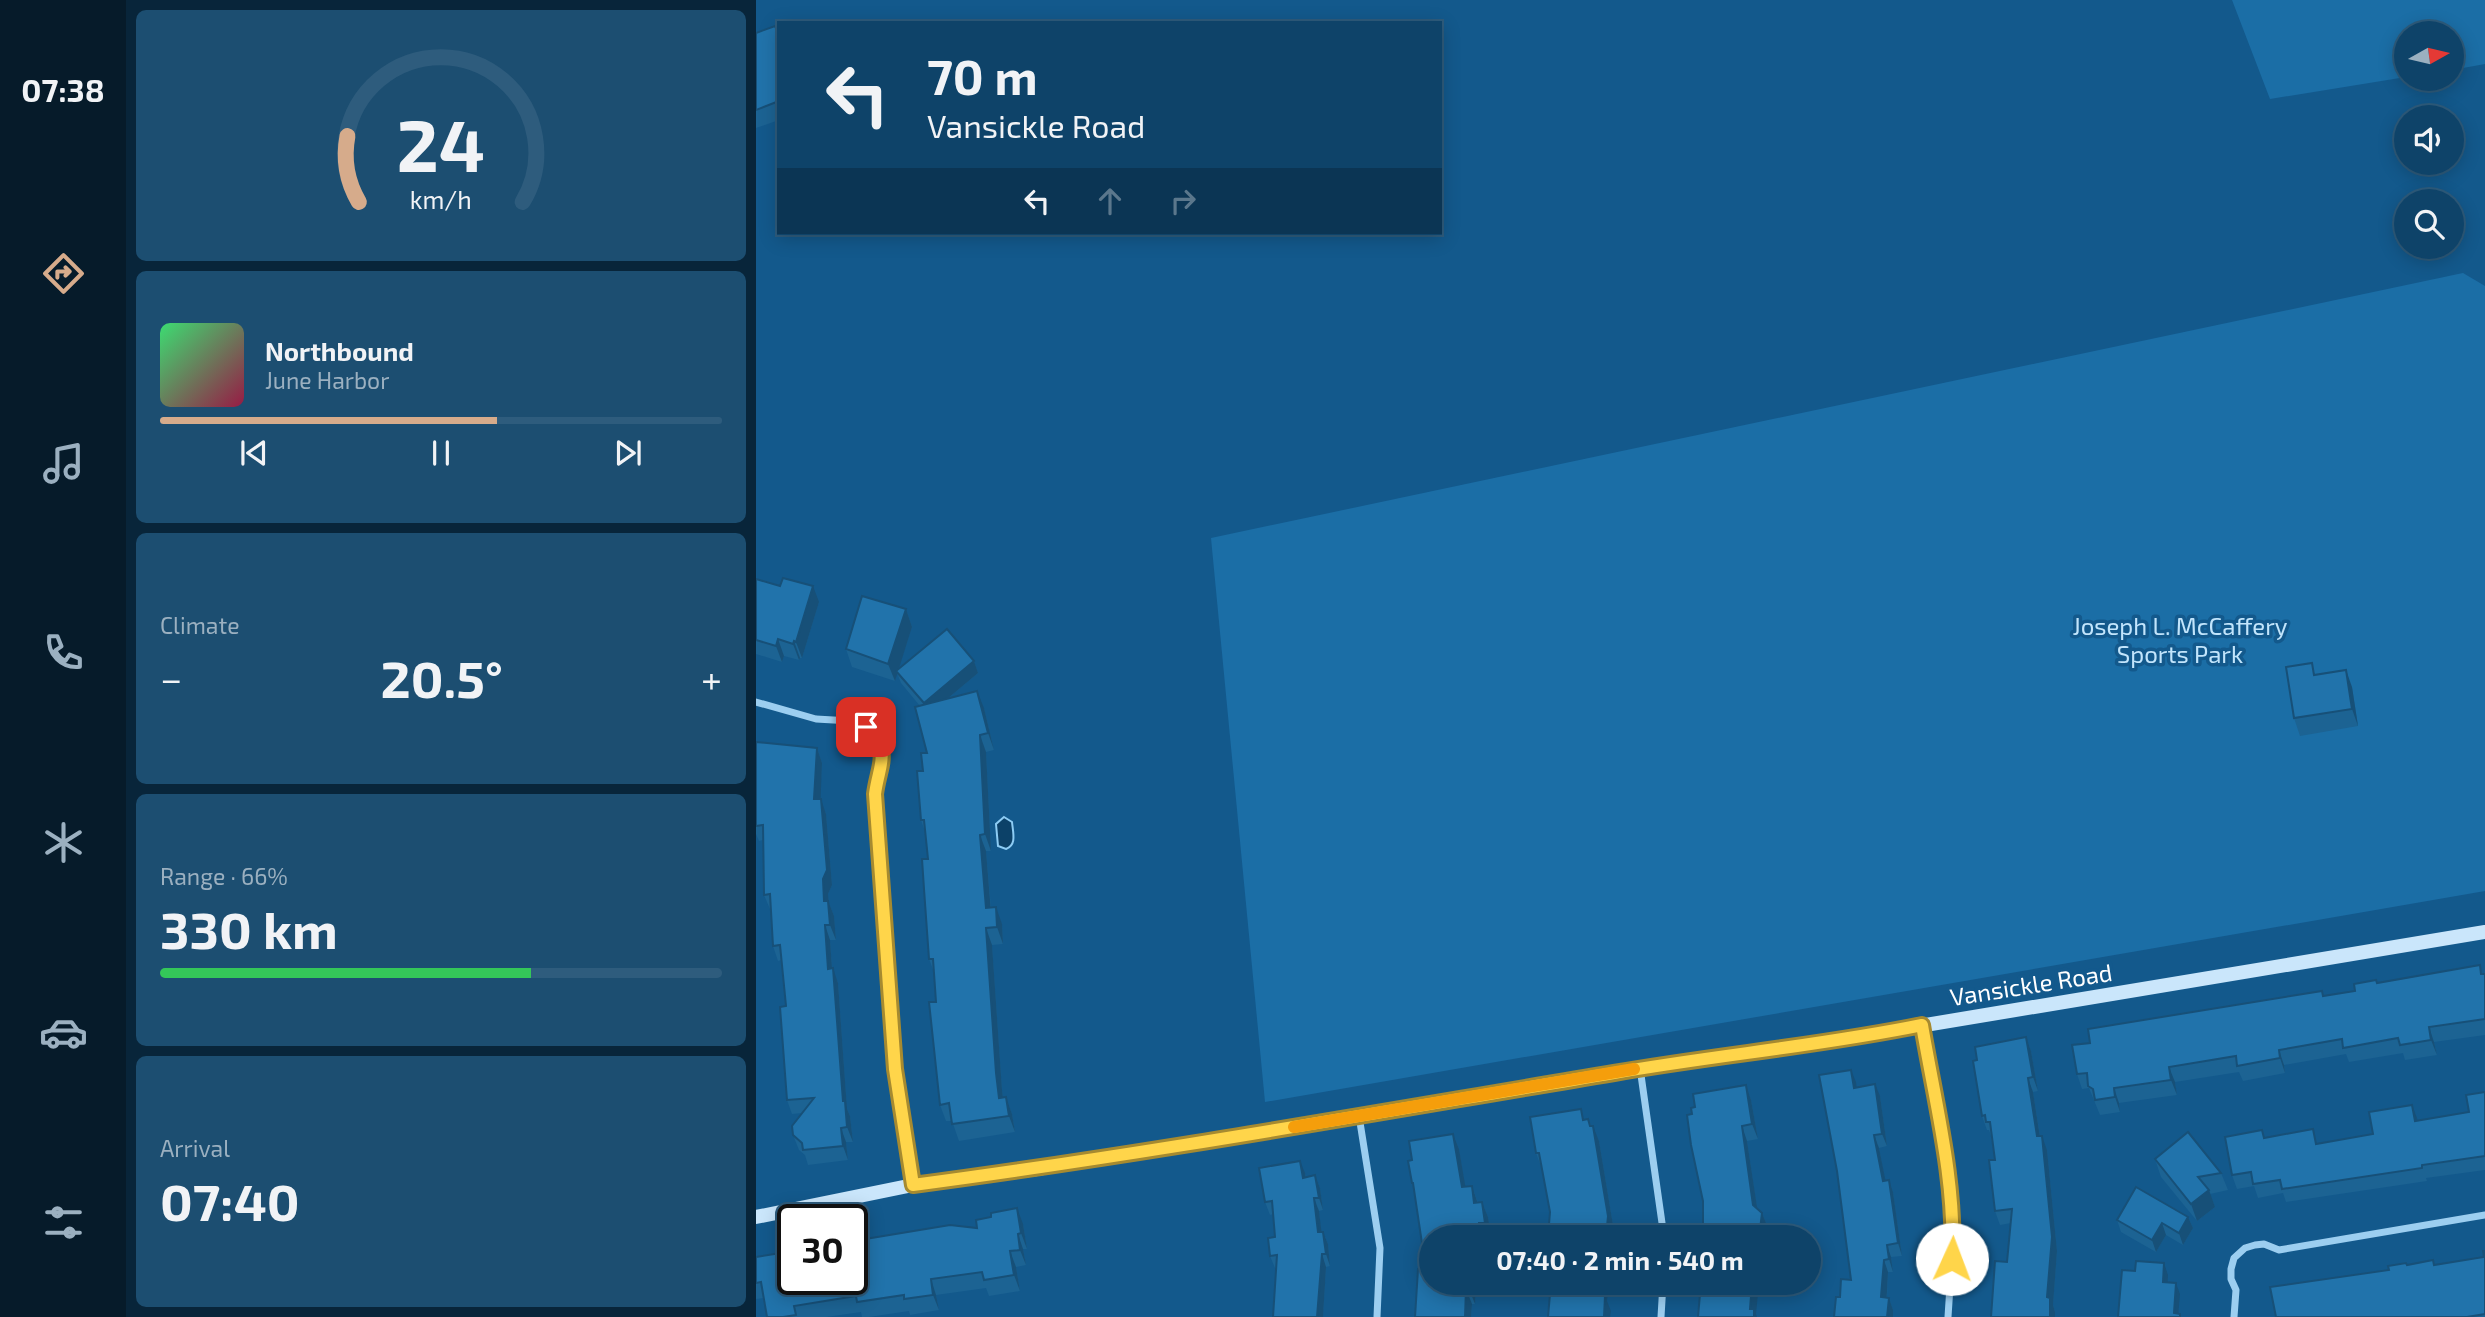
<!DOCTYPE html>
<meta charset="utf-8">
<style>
:root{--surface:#0e4369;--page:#1c4e71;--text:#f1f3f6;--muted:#9bb0c0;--line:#2e5c7d;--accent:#d6ab8b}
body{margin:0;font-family:"Exo 2",sans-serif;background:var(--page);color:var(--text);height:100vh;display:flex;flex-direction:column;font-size:26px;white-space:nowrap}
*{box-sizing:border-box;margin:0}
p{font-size:23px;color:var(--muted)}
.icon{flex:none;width:38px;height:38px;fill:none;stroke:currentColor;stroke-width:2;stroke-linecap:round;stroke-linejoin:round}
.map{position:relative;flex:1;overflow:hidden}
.drawer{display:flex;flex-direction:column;gap:10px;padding:10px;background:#08253a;width:630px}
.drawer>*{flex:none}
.hud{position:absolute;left:21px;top:21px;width:665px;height:214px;border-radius:0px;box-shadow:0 4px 18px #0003,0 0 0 2px var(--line);background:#0e4369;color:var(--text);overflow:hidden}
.needle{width:46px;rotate:82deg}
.buttons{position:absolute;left:1638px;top:21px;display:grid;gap:14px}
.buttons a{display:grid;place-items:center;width:70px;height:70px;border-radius:50%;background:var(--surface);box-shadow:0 4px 18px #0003,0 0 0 2px var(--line);font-size:35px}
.speed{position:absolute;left:21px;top:1204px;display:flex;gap:14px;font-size:35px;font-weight:700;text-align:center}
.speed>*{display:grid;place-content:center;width:91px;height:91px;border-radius:50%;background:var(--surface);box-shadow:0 4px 18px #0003,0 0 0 2px var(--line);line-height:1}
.speed .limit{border:4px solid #111;border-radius:10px;background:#fff;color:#111}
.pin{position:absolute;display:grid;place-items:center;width:60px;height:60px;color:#fff;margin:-30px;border-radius:14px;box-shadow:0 4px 10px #0006}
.me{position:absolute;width:77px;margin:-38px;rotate:2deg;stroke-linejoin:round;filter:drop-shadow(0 0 5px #0008)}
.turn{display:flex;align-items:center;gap:24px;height:147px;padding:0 35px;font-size:32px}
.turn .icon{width:91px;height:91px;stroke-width:2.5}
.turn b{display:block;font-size:49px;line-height:60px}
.lanes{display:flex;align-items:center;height:66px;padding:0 35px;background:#0003;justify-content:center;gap:35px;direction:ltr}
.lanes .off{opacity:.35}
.big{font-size:52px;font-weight:700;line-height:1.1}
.drawer .card{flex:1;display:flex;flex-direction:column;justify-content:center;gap:10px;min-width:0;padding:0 24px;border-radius:10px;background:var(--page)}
.drawer .dial{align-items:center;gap:0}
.dial svg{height:182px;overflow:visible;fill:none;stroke:var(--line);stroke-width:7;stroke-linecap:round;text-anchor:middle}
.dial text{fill:var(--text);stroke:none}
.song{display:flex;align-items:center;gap:21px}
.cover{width:84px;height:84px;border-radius:10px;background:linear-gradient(135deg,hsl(140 70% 55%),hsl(340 70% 35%))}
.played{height:7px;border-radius:4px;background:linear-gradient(90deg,var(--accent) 60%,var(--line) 60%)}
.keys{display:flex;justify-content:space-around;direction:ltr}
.heat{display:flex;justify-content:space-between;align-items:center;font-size:38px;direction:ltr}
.charge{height:10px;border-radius:5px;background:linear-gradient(90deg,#34c759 66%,var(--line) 0)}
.trip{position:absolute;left:663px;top:1225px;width:402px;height:70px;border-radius:35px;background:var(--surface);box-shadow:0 4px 18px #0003,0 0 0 2px var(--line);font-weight:700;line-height:70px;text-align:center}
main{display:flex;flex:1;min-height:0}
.menu{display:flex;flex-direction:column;width:126px;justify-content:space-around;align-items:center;background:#061b2a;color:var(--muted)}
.menu .icon{width:49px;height:49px}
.menu .active{color:var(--accent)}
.menu b{font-size:32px;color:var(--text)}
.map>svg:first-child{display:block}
.green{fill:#1b6ea6}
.water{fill:#0c4168;stroke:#8dccf4;stroke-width:2}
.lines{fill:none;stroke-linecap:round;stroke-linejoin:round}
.street{stroke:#9ccef0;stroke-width:7}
.secondary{stroke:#cae6fb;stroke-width:14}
.wall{fill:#1c6393}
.shaded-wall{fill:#175078}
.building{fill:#2173ab;stroke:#175078;stroke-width:2}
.route-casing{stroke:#a68a30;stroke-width:18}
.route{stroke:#ffd54a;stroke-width:12}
.slow{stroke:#f59e0b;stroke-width:12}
.labels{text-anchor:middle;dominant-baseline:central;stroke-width:7;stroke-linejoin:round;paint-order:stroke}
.park-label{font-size:24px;fill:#c2e5fc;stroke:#13598c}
.street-label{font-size:24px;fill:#fff;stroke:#13598c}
</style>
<main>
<nav class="menu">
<b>07:38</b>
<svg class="icon active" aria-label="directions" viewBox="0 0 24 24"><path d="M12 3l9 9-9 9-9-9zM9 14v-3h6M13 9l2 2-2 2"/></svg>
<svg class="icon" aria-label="music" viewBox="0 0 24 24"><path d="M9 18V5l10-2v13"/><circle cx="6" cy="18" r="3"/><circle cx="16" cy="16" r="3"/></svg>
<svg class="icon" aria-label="phone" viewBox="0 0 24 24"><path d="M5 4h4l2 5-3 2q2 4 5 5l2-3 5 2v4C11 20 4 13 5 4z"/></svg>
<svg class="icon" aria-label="climate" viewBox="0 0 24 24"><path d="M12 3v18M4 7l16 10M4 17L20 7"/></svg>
<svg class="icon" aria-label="car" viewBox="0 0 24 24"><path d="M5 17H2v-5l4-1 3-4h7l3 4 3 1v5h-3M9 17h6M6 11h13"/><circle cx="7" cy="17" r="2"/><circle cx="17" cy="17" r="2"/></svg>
<svg class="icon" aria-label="filters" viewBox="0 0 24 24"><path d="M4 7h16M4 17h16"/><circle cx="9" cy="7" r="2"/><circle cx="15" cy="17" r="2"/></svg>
</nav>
<section class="drawer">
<div class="card dial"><svg viewBox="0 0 100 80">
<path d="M14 69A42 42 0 1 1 86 69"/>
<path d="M14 69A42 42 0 0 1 9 40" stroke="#d6ab8b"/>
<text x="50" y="56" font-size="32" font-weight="700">24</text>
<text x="50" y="72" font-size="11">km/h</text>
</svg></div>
<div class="card">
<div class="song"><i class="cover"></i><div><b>Northbound</b><p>June Harbor</p></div></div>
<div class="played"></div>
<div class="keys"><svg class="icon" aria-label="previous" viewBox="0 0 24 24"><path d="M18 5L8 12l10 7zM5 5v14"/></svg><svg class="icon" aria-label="pause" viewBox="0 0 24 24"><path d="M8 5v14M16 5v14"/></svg><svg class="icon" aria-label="next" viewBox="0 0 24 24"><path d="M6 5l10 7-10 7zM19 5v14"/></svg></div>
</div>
<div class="card"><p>Climate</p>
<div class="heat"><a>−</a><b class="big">20.5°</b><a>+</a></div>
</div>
<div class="card"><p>Range · 66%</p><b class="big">330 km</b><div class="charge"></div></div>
<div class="card"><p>Arrival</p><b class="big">07:40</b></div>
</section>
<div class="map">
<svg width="1729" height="1317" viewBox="0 0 1729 1317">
<rect width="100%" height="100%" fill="#13598c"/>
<!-- green -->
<g class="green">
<path d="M1476,0H1729V64L1696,70V33H1650V77L1514,99Z"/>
<path d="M1707,273L1729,286V891L509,1102L455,538Z"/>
</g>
<!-- water -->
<path class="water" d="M248,817L256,822C257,833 261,845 250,849L242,846L240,824Z"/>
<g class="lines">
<!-- street -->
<g class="street">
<path d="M0,702L60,719L95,721L110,727L121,739L128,754L119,794L139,1069L157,1185"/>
<path d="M1166,1026L1194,1187L1198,1225L1192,1317"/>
<path d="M884,1068L908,1237"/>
<path d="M603,1116L624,1248L621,1317"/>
<path d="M905,1317L907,1283"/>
<path d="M1478,1317L1480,1290L1475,1279V1269L1478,1258L1489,1248L1499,1245L1508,1244L1523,1250L1729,1215"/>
</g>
<!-- secondary -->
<path class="secondary" d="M0,1217L157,1185L281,1169L884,1068L1043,1046L1729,932"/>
</g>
<!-- wall -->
<g class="wall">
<path d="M0,33L23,36V120L0,128Z"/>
<path d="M0,579L63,602L46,658H44L43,660L28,656L26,662L0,654Z"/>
<path d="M150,609L156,627L142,670L218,661L222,673L191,699L228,708L238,750L230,752L235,851H230L235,908L246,924L247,944L236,945L246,1090L247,1098L250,1097L256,1114L259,1132L203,1141L196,1121H190L184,1105L178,972L173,959L172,859L170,835L165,820L167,771L171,753L164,706L145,683L141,673L139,681L96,667L90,649Z"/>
<path d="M1560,674L1596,687L1602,726L1544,736L1538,718Z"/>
<path d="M0,742L61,748L66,763L64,799L70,814L76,885L72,894L73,903L78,916L80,940H74L76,968L82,983L91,1109L94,1116L97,1142H90L92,1160L52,1165L49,1155L43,1150L37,1135L46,1113L36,1114L31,1100L30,1006L26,960L22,961L17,946L15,909H14L8,895L7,840L3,841L0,834Z"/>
<path d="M1729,974V1035L1678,1042L1681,1055L1649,1060L1647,1053L1593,1062L1590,1054L1528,1065L1529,1073L1487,1081L1483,1072L1419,1082L1421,1095L1363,1103L1364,1112L1344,1115L1333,1088L1326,1089L1321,1074L1334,1043L1568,996L1599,991L1621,983Z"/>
<path d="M1270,1037L1275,1051L1282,1091L1277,1092L1284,1136L1291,1150L1301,1251L1297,1305L1299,1312V1317H1235L1251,1262L1255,1223L1244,1225L1239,1211V1160L1235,1136L1233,1130H1231L1226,1116L1221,1060Z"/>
<path d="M1100,1082V1087L1124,1096L1131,1146L1123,1148L1129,1180H1133L1137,1192L1146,1256L1135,1257L1137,1272H1132L1131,1297L1133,1298L1137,1310V1317H1078L1084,1297L1095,1280Z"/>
<path d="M990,1085L995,1100L1002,1139L991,1141L1001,1208L1006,1213L1012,1228L1011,1237H947V1201L936,1114L939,1107Z"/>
<path d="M1729,1092V1170L1670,1178L1671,1181L1530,1202L1527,1193L1502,1198L1498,1186L1481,1189L1476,1175L1509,1138L1562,1144L1617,1134L1656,1105L1661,1121L1713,1112Z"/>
<path d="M829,1119H832L843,1141L858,1231L857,1237H791L792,1236L794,1212L786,1169L780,1153Z"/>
<path d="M697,1134L703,1149L709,1187L716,1186L722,1203L726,1202L732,1217L735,1237H676V1283H725V1284H720L719,1304H716L715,1317H659L662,1269L670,1270L659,1191L656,1183L652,1161L656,1160L653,1141Z"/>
<path d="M1399,1159L1465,1173L1472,1190L1454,1194L1459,1207L1441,1221L1405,1177Z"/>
<path d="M549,1173L550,1177L559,1175L564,1188L567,1210L563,1211L565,1232H567L572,1244L574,1266L570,1267L567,1317H517L520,1268H519L514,1256L519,1237L517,1214L514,1215L509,1202Z"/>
<path d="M1432,1217L1437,1228L1427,1245L1410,1235L1400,1252L1365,1232L1361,1220Z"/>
<path d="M267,1224L271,1249H267L270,1265L260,1267L264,1291L233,1296L230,1288L180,1295L183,1310L154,1315L153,1311L113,1317H106L105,1312L70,1317H11L8,1298L0,1299V1257L37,1279L103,1236L104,1240Z"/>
<path d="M1729,1251V1317H1520L1633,1270L1651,1265L1677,1260L1679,1265L1728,1257Z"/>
</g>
<!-- shaded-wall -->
<g class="shaded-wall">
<path d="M57,586L63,602L46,658L40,642Z"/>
<path d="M150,609L156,627L139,681L132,664Z"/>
<path d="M22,639L28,656L26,662L20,646Z"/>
<path d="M38,641L44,658L43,660L37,644Z"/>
<path d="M218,661L222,673L172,715L168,703Z"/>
<path d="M1590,670L1596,687L1602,726L1596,709Z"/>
<path d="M221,691L228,708L238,750L232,733Z"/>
<path d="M224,735L230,752L235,851L229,834Z"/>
<path d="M61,748L66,763L64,814L58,799Z"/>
<path d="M65,799L70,814L76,885L72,894L73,903L78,916L80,940L74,925L68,901Z"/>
<path d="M224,835L230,851L236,925L230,908Z"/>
<path d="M240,907L246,924L247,944L241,927Z"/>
<path d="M69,925L74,940L77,983L72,969Z"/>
<path d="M230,928L236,945L246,1090L249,1115L243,1098L240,1073Z"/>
<path d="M77,968L82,983L91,1109L94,1116L97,1142L91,1127L87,1101Z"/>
<path d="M1673,1027L1678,1042L1681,1055L1675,1040Z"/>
<path d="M1270,1037L1275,1051L1282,1091L1277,1077Z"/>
<path d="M1523,1050L1528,1065L1529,1073L1524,1058Z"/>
<path d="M1413,1067L1419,1082L1421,1095L1415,1080Z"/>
<path d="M1095,1070L1100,1082L1102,1100L1098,1088Z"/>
<path d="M1272,1078L1277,1092L1286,1150L1281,1136Z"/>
<path d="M1119,1084L1124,1096L1131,1146L1126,1134Z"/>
<path d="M990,1085L995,1100L1002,1139L996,1124Z"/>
<path d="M1358,1088L1363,1103L1364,1112L1359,1097Z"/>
<path d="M250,1097L256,1114L259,1132L253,1116Z"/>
<path d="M1656,1105L1661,1118L1664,1135L1659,1121Z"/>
<path d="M837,1126L843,1141L858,1231L857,1237H850Z"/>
<path d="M986,1126L991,1141L1003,1220L997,1205Z"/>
<path d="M85,1128L90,1142L92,1160L87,1146Z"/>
<path d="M697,1134L703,1149L712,1202L706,1187Z"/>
<path d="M1118,1135L1123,1148L1132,1193L1127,1181Z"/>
<path d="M1286,1136L1291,1150L1301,1251L1297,1305L1299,1312V1317H1293L1291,1297Z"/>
<path d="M544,1161L549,1173L552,1190L547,1178Z"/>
<path d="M559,1175L564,1188L567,1210L563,1198Z"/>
<path d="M1133,1180L1137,1192L1146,1256L1142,1243Z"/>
<path d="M716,1186L721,1201L723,1219L718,1203Z"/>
<path d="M1453,1190L1459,1207L1441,1221L1435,1204Z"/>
<path d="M558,1198L563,1211L567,1245L562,1232Z"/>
<path d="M726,1202L732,1217L735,1237L729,1223Z"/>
<path d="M261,1208L267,1224L271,1249L265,1233Z"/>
<path d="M1006,1213L1012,1228L1011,1237H1003Z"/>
<path d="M1432,1217L1437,1228L1427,1245L1423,1233Z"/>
<path d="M723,1223L728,1237H722Z"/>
<path d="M1406,1223L1410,1235L1400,1252L1396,1240Z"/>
<path d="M567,1232L572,1244L574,1266L570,1254Z"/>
<path d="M262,1234L267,1249L270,1265L264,1250Z"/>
<path d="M1131,1245L1135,1257L1137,1272L1133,1259Z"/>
<path d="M254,1251L260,1267L264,1291L258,1275Z"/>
<path d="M566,1254L570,1267L567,1317H561Z"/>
<path d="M1128,1260L1132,1272L1130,1309L1125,1297Z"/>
<path d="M1408,1263L1412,1275L1411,1293L1407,1282Z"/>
<path d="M175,1279L180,1295L183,1310L177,1295Z"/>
<path d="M714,1283H720V1284L719,1304L713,1289Z"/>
<path d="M846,1283H853L851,1301L855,1311L854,1317H848L844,1295Z"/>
<path d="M996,1283H1003L1000,1314L1001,1317H997L994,1309Z"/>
<path d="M1420,1283L1424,1294L1422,1317L1418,1313Z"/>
<path d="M710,1289L716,1304L715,1317H709Z"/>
<path d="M1133,1298L1137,1310V1317H1131Z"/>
</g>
<!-- building -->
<g class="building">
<path d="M19,26L23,36V101L0,110V33Z"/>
<path d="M27,578L57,586L40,642L38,641L37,644L22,639L20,646L0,640V579L24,586Z"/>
<path d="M106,596L150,609L132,664L90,649Z"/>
<path d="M191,629L218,661L168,703L140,671Z"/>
<path d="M1556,663L1558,675L1590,670L1596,709L1538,718L1530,667Z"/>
<path d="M221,691L232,733L224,735L229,834L224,835L230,908L240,907L241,927L230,928L240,1073L243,1098L250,1097L253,1116L196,1124L193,1103L184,1105L173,1002H180L177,959H173L168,889L166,859H172L168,820H165L161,771H167L165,753H171L159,707Z"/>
<path d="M0,742L61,748L58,799H65L71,870L67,879L68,901H72L74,925H69L72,969L77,968L87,1101H89L91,1127L85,1128L87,1146L47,1150L46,1143L37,1135L36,1126L58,1098L31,1100L24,1007L30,1006L24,945L17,946L14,894L8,895L7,825L0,826Z"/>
<path d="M1724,965L1725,974H1729V1019L1673,1027L1675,1040L1644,1045L1642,1038L1587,1048L1586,1039L1523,1050L1524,1058L1481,1066L1480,1056L1413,1067L1415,1080L1358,1088L1359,1097L1339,1100L1337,1089L1332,1086L1331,1073L1321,1074L1316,1045L1334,1043L1332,1029L1566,991L1567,996L1599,991L1598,984L1620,980L1621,983Z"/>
<path d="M1270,1037L1277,1077L1272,1078L1281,1136H1286L1296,1237L1291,1297L1294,1298V1317H1235L1239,1261L1251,1262L1256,1209L1239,1211L1233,1160H1239L1234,1122H1230L1229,1115L1226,1116L1217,1061L1221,1060L1219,1047Z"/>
<path d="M1095,1070L1098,1088L1119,1084L1126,1134L1118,1135L1127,1181L1133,1180L1142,1243L1131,1245L1133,1259L1128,1260L1125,1297L1133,1298L1131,1317H1078L1080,1297H1084L1085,1279L1095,1280L1081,1171L1063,1075Z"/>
<path d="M990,1085L996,1124L986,1126L997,1205L1006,1213L1003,1237H947V1201L935,1145L931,1115L936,1114L935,1108L939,1107L937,1094Z"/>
<path d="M1729,1092V1156L1666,1165V1168L1526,1189L1524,1180L1497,1184L1495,1172L1476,1175L1469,1137L1506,1130L1508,1138L1557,1129L1560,1144L1617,1134L1613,1112L1656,1105L1659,1121L1713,1112L1710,1095Z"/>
<path d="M825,1109L827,1120L832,1119L834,1126H837L852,1216L850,1237H791L792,1236L794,1212L783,1153H780L774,1117Z"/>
<path d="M1432,1132L1465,1173L1442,1177L1453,1190L1435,1204L1399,1159Z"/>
<path d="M697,1134L706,1187L716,1186L718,1203L726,1202L729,1223H723L722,1237H676V1283H714L713,1289H710L709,1317H659L662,1269L670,1270L657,1183H656L652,1161L656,1160L653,1141Z"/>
<path d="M544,1161L547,1178L559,1175L563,1198H558L562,1232H567L570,1254H566L561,1317H517L521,1255L514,1256L512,1238L519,1237L516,1201L509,1202L503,1168Z"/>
<path d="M1380,1187L1432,1217L1423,1233L1406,1223L1396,1240L1361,1220Z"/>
<path d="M261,1208L265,1233L262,1234L264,1250L254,1251L258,1275L228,1280L226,1272L175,1279L177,1295L148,1299V1295L101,1302L100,1296L38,1306L40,1315L27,1317H11L5,1282L0,1283V1257L37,1251V1279H96V1236H103V1240L194,1225L221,1228L220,1220L235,1217V1213Z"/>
<path d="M1727,1251H1729V1314L1711,1317H1520L1514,1287L1633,1270L1632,1266L1650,1263L1651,1265L1677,1260L1678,1265L1728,1257Z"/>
<path d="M1380,1261L1408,1263L1407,1282L1420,1283L1418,1313L1424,1314V1317H1362L1366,1270L1379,1271Z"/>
<path d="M795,1283H846L844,1295L849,1296L848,1317H792Z"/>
<path d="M945,1283H996L994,1309H998V1317H942Z"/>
</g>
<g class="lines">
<!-- route casing -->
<g class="route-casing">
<path id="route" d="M110,727C136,753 123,763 119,794L139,1069L157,1185C391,1154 624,1112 858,1073C960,1055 1064,1046 1166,1025C1179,1102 1200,1181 1196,1259"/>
</g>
<!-- route -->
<use href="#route" class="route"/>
<!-- slow -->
<path class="slow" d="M538,1127L878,1069"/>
</g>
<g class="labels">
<!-- park labels -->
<g class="park-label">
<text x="1424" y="625">Joseph L. McCaffery<tspan x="1424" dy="28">Sports Park</tspan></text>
</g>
<!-- street labels -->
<g class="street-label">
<text transform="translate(1275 984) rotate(-9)">Vansickle Road</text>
</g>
</g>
</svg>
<div class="buttons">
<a><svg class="needle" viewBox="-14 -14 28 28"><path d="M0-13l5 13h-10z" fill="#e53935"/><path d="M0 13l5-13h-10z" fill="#9bb0c0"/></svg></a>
<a><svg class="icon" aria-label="sound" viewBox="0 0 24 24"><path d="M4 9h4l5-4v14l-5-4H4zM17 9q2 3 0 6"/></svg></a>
<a><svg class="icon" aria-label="search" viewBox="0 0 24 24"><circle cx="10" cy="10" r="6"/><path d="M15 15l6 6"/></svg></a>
</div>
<div class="speed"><div class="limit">30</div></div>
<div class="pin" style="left:110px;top:727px;background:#d93025"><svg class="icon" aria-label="arrive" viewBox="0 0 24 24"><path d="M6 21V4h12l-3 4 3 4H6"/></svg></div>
<svg class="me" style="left:1196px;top:1259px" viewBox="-20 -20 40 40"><circle r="19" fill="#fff"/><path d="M0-13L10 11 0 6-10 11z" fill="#ffd54a"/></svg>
<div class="trip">07:40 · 2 min · 540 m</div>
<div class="hud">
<div class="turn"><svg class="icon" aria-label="left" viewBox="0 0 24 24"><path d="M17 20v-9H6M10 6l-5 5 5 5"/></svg><div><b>70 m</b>Vansickle Road</div></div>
<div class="lanes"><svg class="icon" aria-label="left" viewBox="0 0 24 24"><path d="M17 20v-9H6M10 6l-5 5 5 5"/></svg><svg class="icon off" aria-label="ahead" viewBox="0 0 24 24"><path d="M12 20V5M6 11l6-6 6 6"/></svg><svg class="icon off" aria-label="right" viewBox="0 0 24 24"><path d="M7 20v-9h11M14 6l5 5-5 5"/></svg></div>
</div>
</div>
</main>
